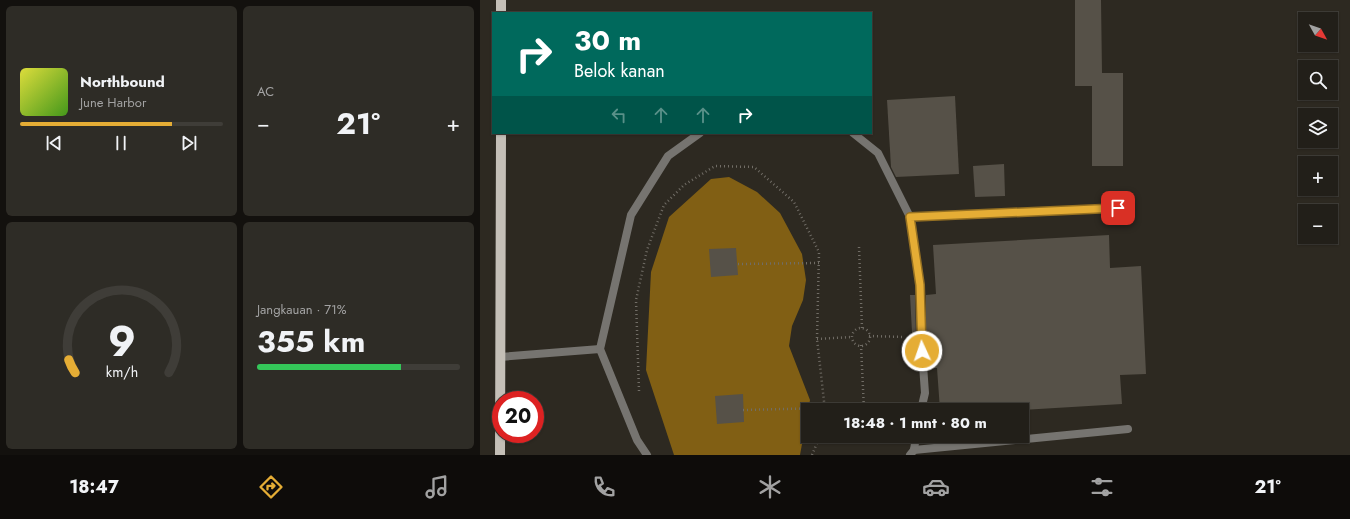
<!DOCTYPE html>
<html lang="id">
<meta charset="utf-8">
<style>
:root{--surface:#221f19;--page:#2e2c26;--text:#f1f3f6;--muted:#a2a2a2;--line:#3f3d38;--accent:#e5ad35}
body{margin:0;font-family:Jost,sans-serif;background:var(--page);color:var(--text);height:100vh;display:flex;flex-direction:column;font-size:15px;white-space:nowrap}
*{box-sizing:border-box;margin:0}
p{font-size:13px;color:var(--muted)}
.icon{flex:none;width:22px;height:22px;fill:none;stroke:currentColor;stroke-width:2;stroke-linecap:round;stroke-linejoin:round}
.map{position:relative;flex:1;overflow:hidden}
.panel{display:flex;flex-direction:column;gap:6px;padding:6px;background:#13110e;width:480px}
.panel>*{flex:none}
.guide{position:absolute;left:12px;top:12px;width:380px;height:122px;border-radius:0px;box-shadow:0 1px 3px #0004,0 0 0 1px var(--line);background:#00695c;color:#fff;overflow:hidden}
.needle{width:26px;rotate:130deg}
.tools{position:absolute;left:818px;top:12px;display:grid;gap:8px}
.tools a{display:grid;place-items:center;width:40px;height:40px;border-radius:0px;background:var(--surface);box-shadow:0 1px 3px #0004,0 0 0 1px var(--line);font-size:20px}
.speed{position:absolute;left:12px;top:391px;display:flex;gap:8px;font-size:20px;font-weight:700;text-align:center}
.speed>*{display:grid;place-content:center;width:52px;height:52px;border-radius:50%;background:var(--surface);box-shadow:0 1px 3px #0004,0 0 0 1px var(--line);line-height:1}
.speed .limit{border:6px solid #d22;background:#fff;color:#111}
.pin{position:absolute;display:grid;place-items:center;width:34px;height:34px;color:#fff;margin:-17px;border-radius:8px;box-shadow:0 2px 6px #0006}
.me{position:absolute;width:44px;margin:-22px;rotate:357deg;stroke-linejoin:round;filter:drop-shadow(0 0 3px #0008)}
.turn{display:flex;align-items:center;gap:14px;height:84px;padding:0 16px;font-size:18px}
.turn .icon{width:52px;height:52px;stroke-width:2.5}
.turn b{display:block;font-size:28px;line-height:34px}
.lanes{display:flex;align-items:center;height:38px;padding:0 16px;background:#0003;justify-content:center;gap:20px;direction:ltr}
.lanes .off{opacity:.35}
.big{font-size:30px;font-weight:700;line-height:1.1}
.panel .card{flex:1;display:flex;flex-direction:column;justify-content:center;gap:6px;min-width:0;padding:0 14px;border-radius:6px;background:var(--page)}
.panel .dial{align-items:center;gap:0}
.dial svg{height:104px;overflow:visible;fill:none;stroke:var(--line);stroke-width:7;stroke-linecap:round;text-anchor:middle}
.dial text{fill:var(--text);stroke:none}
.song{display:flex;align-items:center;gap:12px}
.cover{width:48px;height:48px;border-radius:6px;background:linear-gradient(135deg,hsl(60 70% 55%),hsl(100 70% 35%))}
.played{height:4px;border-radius:2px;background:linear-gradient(90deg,var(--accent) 75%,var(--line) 75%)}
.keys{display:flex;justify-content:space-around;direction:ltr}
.heat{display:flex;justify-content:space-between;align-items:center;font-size:22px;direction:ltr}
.charge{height:6px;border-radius:3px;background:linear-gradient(90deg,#34c759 71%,var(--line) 0)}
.panel .tiles{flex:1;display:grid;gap:6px;grid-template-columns:repeat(2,1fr)}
.trip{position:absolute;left:321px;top:403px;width:228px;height:40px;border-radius:0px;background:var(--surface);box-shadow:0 1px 3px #0004,0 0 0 1px var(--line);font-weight:700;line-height:40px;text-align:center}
.tab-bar{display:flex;height:64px;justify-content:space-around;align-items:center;background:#0e0c0a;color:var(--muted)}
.tab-bar .icon{width:28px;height:28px}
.tab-bar .active{color:var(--accent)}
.tab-bar b{font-size:18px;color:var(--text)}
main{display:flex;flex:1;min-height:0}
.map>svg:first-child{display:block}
.water{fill:#815f14}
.building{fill:#565148}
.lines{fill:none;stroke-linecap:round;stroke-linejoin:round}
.path{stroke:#716d66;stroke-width:2.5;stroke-dasharray:1 3;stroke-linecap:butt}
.service{stroke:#767470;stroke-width:8}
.primary{stroke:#c4bfb7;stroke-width:10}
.route-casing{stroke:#957022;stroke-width:10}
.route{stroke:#e5ad35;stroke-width:7}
</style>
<main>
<section class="panel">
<div class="tiles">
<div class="card">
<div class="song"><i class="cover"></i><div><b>Northbound</b><p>June Harbor</p></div></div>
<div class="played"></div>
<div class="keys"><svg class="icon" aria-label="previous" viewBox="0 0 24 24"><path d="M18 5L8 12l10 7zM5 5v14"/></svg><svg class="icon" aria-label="pause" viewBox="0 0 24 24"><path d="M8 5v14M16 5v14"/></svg><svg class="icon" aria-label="next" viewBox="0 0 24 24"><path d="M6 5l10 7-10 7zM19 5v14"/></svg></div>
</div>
<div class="card"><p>AC</p>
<div class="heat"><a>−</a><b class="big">21°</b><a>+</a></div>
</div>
<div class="card dial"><svg viewBox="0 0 100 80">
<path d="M14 69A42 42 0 1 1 86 69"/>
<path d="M14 69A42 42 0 0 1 9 59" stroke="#e5ad35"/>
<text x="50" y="56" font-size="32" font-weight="700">9</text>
<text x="50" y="72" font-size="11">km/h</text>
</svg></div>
<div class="card"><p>Jangkauan · 71%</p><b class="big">355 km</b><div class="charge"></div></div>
</div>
</section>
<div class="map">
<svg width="870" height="455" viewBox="0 0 870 455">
<rect width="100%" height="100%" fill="#2d2921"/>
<!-- water -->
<path class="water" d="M249,177L277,192L300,213L322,254L326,280L323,300L312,326L309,346L330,400L320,455H194L166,370L171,272L189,217L231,179Z"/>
<!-- building -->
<g class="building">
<path d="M595,0H621L622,73H643V166H612V86H595Z"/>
<path d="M475,96L479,174L416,177L411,167L407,100Z"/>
<path d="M524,164L525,196L495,197L493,166Z"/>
<path d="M629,235L630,268L661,266L666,374L640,375L642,404L542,410H460L457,368H449L446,337V295L456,294L453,245Z"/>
<path d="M256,248L258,275L231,277L229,249Z"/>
<path d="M430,295H435L436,337L438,369H434Z"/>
<path d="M263,394L264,422L237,424L235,396Z"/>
</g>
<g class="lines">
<!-- path -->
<g class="path">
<path d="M379,247L382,328"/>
<path d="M258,264L339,263"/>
<circle cx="381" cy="337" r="9"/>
<path d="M389,336L423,337"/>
<path d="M337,339L372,337"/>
<path d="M381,345L384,410"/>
<path d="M159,391L156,300L167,250L184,205L204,185L235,166L274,167L314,202L339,252L337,339L345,410"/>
<path d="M263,410L345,408"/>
<path d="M332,455L340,436"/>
</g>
<!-- service -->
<g class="service">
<path d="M373,133L398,153L430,217L440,285L441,337L445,393L441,410"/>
<path d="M430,217L638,208"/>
<path d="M20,357L120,349"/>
<path d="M434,450L648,429"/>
<path d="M167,455L157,440L120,349L151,215L188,156L220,133"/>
<path d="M430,455L434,450L436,436"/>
</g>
<!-- primary -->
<g class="primary">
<path d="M21,13V0"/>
<path d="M20,455L21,133"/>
</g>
</g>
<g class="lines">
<!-- route casing -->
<g class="route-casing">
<path id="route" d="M442,351L440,285L430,217L638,208"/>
</g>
<!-- route -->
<use href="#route" class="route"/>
</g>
</svg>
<div class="tools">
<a><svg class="needle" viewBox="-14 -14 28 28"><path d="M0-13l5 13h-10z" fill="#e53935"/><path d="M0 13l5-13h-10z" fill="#a2a2a2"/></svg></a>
<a><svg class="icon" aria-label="search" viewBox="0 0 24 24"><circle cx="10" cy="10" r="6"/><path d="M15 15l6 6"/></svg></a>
<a><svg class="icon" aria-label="layers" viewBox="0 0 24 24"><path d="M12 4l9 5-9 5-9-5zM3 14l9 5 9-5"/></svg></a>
<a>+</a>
<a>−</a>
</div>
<div class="speed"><div class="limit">20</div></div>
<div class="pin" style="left:638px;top:208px;background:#d93025"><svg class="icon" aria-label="arrive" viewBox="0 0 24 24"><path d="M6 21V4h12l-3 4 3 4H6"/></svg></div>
<svg class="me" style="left:442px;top:351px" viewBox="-20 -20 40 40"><circle r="17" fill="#e5ad35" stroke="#fff" stroke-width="3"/><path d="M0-11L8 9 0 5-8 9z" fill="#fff"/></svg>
<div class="trip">18:48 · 1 mnt · 80 m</div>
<div class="guide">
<div class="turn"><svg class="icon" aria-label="right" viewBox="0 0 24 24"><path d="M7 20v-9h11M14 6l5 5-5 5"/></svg><div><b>30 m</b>Belok kanan</div></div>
<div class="lanes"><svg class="icon off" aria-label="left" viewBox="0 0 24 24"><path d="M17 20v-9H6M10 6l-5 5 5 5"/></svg><svg class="icon off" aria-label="ahead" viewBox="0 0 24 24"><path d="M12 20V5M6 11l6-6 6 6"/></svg><svg class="icon off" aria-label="ahead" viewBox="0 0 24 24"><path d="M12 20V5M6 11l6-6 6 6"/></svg><svg class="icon" aria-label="right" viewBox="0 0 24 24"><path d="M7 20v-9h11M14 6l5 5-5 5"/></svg></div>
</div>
</div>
</main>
<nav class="tab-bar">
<b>18:47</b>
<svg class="icon active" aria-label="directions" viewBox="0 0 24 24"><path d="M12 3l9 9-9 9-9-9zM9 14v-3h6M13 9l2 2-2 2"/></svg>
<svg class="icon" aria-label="music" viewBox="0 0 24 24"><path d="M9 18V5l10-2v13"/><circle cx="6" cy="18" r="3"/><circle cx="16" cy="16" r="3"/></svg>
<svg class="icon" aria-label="phone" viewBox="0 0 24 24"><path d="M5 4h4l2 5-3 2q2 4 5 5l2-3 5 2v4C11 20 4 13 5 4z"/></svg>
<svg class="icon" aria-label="climate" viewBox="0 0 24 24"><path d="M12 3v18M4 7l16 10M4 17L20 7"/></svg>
<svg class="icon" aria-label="car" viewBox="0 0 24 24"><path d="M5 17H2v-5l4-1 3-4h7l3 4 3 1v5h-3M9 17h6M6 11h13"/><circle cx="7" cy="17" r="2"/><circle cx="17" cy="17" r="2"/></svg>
<svg class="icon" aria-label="filters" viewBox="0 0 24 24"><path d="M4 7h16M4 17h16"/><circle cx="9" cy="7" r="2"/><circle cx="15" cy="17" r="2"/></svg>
<b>21°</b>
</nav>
